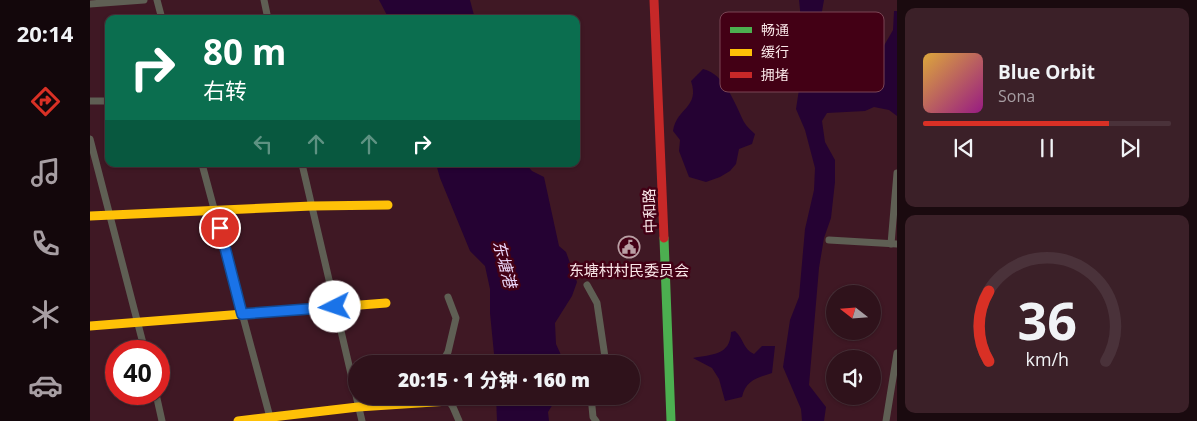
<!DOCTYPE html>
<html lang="zh">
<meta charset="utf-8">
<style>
:root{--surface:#2f121b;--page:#3b2028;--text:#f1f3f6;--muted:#a79ea3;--line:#4a323a;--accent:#d93025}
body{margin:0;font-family:"Open Sans","Noto Sans SC",sans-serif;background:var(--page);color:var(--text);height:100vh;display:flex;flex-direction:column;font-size:19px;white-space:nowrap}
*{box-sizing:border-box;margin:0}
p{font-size:16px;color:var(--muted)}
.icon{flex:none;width:28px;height:28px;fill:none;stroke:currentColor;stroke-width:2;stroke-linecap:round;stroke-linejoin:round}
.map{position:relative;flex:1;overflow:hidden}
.sheet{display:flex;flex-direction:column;gap:8px;padding:8px;background:#1a0a0f;width:300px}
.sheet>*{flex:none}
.banner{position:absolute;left:15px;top:15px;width:475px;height:152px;border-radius:10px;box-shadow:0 1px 4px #0004,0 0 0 1px var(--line);background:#0b6e4f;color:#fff;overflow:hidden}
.needle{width:32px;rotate:287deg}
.buttons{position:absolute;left:736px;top:285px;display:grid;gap:10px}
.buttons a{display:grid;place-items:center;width:55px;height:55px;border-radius:50%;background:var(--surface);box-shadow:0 1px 4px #0004,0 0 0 1px var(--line);font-size:25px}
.speed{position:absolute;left:15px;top:340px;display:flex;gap:10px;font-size:25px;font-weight:700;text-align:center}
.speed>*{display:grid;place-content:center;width:65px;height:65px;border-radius:50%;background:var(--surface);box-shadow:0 1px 4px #0004,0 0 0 1px var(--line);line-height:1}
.speed .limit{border:8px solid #d22;background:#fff;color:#111}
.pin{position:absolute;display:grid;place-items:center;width:42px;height:42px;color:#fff;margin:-21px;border:2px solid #fff;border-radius:50%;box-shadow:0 1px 5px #0007}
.me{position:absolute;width:55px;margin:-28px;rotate:266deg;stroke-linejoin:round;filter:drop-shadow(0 0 4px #0008)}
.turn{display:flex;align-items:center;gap:18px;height:105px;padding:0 15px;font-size:22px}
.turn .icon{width:65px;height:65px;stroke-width:2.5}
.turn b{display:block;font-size:35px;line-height:42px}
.lanes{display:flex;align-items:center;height:48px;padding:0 15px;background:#0003;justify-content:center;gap:25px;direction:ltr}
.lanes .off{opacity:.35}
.sheet .widget{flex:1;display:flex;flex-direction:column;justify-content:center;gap:8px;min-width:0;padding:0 18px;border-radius:10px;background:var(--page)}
.sheet .dial{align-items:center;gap:0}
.dial svg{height:130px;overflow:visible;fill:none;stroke:var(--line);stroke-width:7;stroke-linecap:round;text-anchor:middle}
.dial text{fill:var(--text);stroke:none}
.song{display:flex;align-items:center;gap:15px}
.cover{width:60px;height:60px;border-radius:8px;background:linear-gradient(135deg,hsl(40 70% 55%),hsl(310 70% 35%))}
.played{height:5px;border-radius:2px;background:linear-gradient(90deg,var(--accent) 75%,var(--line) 75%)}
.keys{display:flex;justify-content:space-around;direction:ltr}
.trip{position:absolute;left:258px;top:355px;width:292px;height:50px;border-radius:25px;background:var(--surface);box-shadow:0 1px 4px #0004,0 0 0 1px var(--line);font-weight:800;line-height:50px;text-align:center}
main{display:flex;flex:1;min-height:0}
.menu{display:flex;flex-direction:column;width:90px;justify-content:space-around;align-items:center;background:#13070b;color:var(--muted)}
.menu .icon{width:35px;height:35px}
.menu .current{color:var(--accent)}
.menu b{font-size:22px;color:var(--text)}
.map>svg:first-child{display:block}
.water{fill:#250233}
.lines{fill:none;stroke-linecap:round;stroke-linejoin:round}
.street{stroke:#5f5f54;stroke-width:7}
.fast{stroke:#4caf50;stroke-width:9}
.slow{stroke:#ffc107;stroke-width:9}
.jam{stroke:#c62828;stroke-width:9}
.route-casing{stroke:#114b97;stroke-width:12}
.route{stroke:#1a73e8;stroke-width:9}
.labels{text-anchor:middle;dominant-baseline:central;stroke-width:5;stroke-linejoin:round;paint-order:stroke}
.street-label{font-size:15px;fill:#fae7e9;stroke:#430015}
.poi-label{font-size:15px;fill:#fae7e9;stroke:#430015}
.water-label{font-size:16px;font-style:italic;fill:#ebd8fb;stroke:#430015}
.key{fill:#430015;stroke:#7a4555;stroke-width:1}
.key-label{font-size:14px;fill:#fae7e9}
</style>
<main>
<nav class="menu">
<b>20:14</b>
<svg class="icon current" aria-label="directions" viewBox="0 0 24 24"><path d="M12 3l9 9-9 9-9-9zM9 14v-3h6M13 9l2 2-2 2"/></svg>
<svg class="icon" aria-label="music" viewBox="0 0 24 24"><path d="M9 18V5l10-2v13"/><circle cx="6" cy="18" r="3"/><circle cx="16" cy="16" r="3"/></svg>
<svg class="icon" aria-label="phone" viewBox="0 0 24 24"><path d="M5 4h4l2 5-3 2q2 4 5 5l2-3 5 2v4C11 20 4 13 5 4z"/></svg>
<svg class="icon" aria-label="climate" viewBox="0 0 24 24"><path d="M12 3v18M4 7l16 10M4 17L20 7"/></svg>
<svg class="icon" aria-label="car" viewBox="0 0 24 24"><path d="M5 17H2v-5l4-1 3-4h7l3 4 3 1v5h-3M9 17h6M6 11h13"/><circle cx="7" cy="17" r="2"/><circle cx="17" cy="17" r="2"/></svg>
</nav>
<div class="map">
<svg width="807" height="421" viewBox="0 0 807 421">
<rect width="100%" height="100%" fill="#3f1824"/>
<!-- water -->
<g class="water">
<path d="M289,0H380L385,19H299Z"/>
<path d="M709,0H734L731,17L724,20C718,38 718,53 732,68L742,69L754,63L788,56L803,30L804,11H807V116L799,110L784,107L775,111L737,113L732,121L735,142L745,160V182L741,218L734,238L729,268L719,385L736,407L734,421H712L711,409L693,367L700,320L709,297L715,229L724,190L725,168L715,130L706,109L710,83L709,62L713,39Z"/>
<path d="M613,69C635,74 645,104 654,122C657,127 661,130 665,134L662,144L649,149L646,164L640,171L630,177L616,182L599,177L589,151L590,140L583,131C587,107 610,108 601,81Z"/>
<path d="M346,164H436L442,171L454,177L469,246L476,252L487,282L482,296L465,323L466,344L475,364H405L400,313V289L395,266L380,251L350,178Z"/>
<path d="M645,331C654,339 653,349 664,354L672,346H685L682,373C667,378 656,380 652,397L635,401L629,379L622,368L603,358C622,354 640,356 641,332Z"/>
<path d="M406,396H468L458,412L459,421H407Z"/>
</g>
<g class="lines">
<!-- street -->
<g class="street">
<path d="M67,0L72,19"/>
<path d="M174,0L178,19"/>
<path d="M0,4L54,0"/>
<path d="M0,101H19"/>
<path d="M0,139L55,351"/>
<path d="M112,164L181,421"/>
<path d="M212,164L272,421"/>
<path d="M739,240L807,244"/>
<path d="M801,244L807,173"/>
<path d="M497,285L507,303L516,364"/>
<path d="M351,364L358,352L366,318L358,297"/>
<path d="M66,394L72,421"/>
<path d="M356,396L363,407L369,421"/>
<path d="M501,396L503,417L506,421"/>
<path d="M796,421L807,353"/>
</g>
<!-- fast -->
<path class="fast" d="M574,238L581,421"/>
<!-- slow -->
<g class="slow">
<path d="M0,216L222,206L298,205"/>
<path d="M0,326L296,303"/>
<path d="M148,421L268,407L359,401"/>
</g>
<!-- jam -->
<path class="jam" d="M564,0L574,238"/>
</g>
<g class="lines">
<!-- route casing -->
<g class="route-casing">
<path id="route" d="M130,228L152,314L245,307"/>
</g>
<!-- route -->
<use href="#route" class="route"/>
</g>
<!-- icons -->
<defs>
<g id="civic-ring" transform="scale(1.125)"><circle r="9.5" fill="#430015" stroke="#b99fa4" stroke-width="1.5"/><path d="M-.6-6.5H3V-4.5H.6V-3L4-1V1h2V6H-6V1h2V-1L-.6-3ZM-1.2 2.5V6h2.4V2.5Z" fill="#b99fa4"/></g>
</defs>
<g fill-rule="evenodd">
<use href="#civic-ring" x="539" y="247"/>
</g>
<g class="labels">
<!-- street labels -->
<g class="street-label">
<text transform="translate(559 211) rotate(-92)">中和路</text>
</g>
<!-- poi labels -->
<g class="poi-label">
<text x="539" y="270">东塘村村民委员会</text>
</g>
<!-- water labels -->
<g class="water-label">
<text transform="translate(415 264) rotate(75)">东塘港</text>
</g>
</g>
<!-- legend -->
<rect x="630" y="12" width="164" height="80" rx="8" class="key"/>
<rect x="640" y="27" width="22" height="6" fill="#4caf50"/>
<rect x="640" y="49" width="22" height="7" fill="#ffc107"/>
<rect x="640" y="72" width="22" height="6" fill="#c62828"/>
<g class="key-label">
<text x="671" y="35">畅通</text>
<text x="671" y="57">缓行</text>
<text x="671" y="80">拥堵</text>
</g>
</svg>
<div class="buttons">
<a><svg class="needle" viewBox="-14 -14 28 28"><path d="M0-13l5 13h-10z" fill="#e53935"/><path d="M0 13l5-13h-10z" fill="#a79ea3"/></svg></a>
<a><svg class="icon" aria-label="sound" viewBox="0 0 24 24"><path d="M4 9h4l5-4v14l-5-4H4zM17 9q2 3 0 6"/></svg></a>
</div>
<div class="speed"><div class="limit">40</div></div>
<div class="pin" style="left:130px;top:228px;background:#d93025"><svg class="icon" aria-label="arrive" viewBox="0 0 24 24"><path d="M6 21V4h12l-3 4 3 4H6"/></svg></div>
<svg class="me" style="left:245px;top:307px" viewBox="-20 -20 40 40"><circle r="19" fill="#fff"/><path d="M0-13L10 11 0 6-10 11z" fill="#1a73e8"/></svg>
<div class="trip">20:15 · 1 分钟 · 160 m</div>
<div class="banner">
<div class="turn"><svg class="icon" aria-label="right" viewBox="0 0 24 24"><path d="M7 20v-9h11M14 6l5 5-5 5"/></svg><div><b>80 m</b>右转</div></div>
<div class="lanes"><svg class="icon off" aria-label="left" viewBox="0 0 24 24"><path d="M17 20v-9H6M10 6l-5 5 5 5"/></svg><svg class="icon off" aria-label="ahead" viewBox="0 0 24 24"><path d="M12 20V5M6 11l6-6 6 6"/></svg><svg class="icon off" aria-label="ahead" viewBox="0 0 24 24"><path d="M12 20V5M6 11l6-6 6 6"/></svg><svg class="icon" aria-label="right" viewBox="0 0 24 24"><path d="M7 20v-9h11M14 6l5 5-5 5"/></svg></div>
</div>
</div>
<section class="sheet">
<div class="widget">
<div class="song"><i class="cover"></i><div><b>Blue Orbit</b><p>Sona</p></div></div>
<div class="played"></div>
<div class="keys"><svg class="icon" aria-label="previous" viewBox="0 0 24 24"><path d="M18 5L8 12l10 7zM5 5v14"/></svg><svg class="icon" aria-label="pause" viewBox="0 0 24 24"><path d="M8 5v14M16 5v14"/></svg><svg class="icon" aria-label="next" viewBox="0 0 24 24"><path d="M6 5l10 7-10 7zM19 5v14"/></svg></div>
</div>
<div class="widget dial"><svg viewBox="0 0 100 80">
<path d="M14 69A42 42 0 1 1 86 69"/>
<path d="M14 69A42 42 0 0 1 14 26" stroke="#d93025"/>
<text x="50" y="56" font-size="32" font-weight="700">36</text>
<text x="50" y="72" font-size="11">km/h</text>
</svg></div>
</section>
</main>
